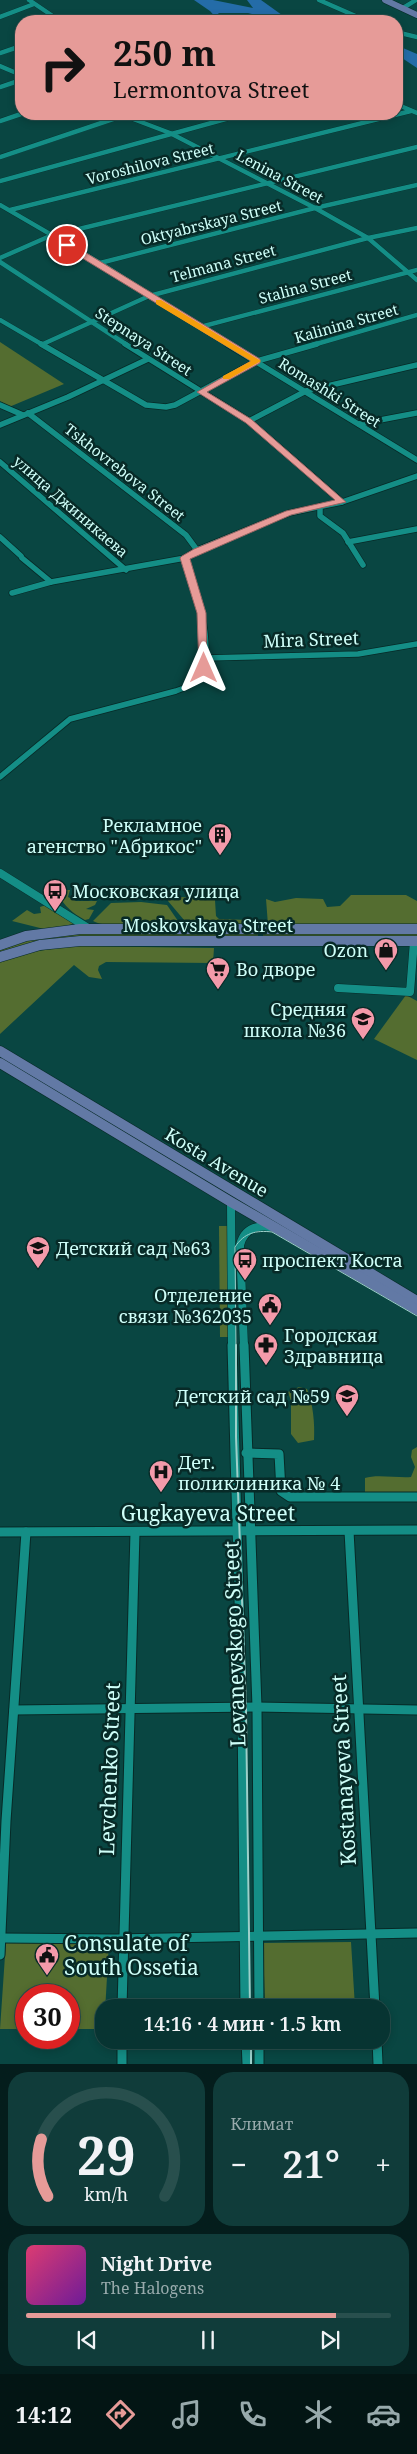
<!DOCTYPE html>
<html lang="ru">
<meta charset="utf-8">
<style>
:root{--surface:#073432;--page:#103c3a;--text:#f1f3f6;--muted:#98aaac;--line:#284f4d;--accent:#e69b98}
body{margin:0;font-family:"Noto Serif",serif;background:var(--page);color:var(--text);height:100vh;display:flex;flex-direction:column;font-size:19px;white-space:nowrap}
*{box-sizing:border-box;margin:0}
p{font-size:16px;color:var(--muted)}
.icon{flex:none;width:28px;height:28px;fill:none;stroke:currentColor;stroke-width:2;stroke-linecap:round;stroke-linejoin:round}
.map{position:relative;height:2064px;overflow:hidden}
.side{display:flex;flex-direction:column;gap:8px;padding:8px;background:#041d1c;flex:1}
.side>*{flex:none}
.banner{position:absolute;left:15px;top:15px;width:388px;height:105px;border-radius:20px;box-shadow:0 2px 8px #0003,0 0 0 1px var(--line);background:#e69b98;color:#111;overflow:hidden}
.speed{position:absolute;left:15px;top:1984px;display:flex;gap:10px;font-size:25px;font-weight:700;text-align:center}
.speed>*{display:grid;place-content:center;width:65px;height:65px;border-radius:50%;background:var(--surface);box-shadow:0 2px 8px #0003,0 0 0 1px var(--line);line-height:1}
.speed .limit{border:8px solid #d22;background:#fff;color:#111}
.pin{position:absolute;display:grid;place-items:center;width:42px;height:42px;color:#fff;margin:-21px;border:2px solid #fff;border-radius:50%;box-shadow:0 1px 5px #0007}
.me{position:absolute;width:55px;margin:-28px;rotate:0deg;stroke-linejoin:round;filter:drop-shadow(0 0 4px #0008)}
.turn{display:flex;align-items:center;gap:18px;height:105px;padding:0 15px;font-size:22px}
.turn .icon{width:65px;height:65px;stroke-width:2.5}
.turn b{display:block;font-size:35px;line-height:42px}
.big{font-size:38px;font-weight:600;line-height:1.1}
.side .card{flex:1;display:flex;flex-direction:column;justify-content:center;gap:8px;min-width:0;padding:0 18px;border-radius:20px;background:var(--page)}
.side .dial{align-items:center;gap:0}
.dial svg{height:130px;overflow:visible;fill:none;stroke:var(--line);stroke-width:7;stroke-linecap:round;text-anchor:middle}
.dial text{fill:var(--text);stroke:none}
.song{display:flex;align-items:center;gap:15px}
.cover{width:60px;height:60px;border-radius:8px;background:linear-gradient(135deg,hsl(340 70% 55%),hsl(280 70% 35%))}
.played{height:5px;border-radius:2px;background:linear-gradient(90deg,var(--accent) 85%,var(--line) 85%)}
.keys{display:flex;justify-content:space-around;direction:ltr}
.heat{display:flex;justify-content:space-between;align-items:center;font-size:28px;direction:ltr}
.side .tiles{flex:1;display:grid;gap:8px;grid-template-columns:1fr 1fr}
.card:last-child{grid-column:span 2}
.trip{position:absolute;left:95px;top:1999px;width:295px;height:50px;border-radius:20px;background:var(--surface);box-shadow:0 2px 8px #0003,0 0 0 1px var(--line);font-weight:600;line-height:50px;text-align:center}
.dock{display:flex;height:80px;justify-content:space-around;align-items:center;background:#031514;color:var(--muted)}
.dock .icon{width:35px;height:35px}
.dock .on{color:var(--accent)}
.dock b{font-size:22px;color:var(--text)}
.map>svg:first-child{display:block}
.green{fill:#546d30}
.water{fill:#246ca8}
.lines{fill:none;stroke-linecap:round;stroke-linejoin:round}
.minor-far3-casing{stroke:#072a27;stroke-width:5}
.minor-far2-casing{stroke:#072a27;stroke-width:7}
.minor-far1-casing{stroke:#072a27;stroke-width:9}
.minor-casing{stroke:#072a27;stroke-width:11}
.major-far1-casing{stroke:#072a27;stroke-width:7}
.major-casing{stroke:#072a27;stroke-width:11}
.minor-far3{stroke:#148e86;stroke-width:4.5}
.minor-far2{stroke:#148e86;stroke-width:5.5}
.minor-far1{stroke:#148e86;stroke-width:8}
.minor{stroke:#148e86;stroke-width:9}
.major-far1{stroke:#6279a5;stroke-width:6}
.major{stroke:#6279a5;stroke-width:10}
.tram-far1{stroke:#9cd0ca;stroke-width:1}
.tram{stroke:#9cd0ca;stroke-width:2}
.route{fill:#e69b98;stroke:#966563}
.slow{fill:#f59e0b}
.labels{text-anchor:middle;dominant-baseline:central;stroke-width:5;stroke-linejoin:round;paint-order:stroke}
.far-street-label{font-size:15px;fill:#cffff9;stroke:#072a27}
.street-label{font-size:18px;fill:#cffff9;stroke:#072a27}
.poi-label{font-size:18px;fill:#cffff9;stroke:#072a27;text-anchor:start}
.near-street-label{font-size:21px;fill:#cffff9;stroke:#072a27}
.near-poi-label{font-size:21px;fill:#cffff9;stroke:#072a27;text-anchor:start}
</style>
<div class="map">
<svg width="417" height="2064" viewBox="0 0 417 2064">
<rect width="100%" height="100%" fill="#094642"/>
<!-- green -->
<g class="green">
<path d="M0,342L64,384L9,407L0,401Z"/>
<path d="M65,890H70L68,897L76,901H97L95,905L86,909L94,910L89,919L85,920C72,913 65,906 58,895Z"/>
<path d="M351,895H406L417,901V925H268L266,899L275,902L296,898L323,899L327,907L340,906Z"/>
<path d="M170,896L215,900L216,916L219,919L249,920L250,925H191L184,920L168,901L167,897Z"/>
<path d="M141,902L167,905L178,921L176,925C159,925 105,929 93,921L111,903Z"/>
<path d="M46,905L73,921V924L48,930L12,921L27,910L34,914L41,913L40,907Z"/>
<path d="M83,931H258V939L100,938L0,955V947L32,938Z"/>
<rect x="263" y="931" width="154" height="8"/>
<path d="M72,946L214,948L213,963L106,962L99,966L98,970L102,979L89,977L74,965L0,1034V961L24,953Z"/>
<path d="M406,995L417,1001V1060L374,1039Z"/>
<path d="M219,1226H231L232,1337H220Z"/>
<path d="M299,1387L307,1389C313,1403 315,1424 314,1440L298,1443L291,1434V1401L288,1392Z"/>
<path d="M417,1447V1493L368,1496L365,1492V1478C376,1474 397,1478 411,1477L415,1467L411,1457L412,1450Z"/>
<path d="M6,1941L109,1942L104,2029H69V1995H26V2029H0Z"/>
<path d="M351,1942L355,2007H265L263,1943Z"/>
</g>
<!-- water -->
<g class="water">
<path d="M194,0H213L253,8L247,0H261L282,15L318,21H279L248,13H218L223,19L242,21H219L210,11Z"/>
<path d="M396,45L417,54V68L396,54Z"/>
</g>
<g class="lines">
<!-- minor-far3 casing -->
<g class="minor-far3-casing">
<g id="minor-far3">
<path d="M29,0L60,21"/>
<path d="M319,0L367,21"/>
<path d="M403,8L416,0"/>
<path d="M0,17L34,4"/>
<path d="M396,32L417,37"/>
<path d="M0,53L21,46"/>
<path d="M0,66L21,75"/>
<path d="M0,87L21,80"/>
<path d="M396,104L417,113"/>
<path d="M120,114L170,133L315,208L368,238L417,280"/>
<path d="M0,121L21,114"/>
<path d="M0,157L125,115"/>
<path d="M0,181L244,114"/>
<path d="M0,205L100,263L229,345"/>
<path d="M10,210L411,111"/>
<path d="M0,258L50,236L417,147"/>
<path d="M0,262L127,345"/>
<path d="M100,263L315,208L417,185"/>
<path d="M0,320L43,345"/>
<path d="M200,327L417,270"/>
<path d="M43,344L149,296L368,238L417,228"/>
<path d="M313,345L417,315"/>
</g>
</g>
<!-- minor-far2 casing -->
<g class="minor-far2-casing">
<g id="minor-far2">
<path d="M41,344L146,405L166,407L175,405L257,361L317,344"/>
<path d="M125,344L249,421L342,502"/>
<path d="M227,344L417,460"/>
<path d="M0,405L23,415"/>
<path d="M249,421L306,391L417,365"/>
<path d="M359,424L417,413"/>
<path d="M0,425L68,397L148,359"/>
<path d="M0,462L126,570"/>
<path d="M320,506V516L343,533L363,565"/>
<path d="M0,537L21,556"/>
<path d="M348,542L417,529"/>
<path d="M197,550L289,513L342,502L417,476"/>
<path d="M22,558L51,582"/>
<path d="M12,593L51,582L185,558L197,550L186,535L28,413"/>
<path d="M205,658L358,654L417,644"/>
<path d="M0,777L70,719L176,691C185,688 194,684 199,677C217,651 195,584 185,558"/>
</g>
</g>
<!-- minor-far1 casing -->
<g class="minor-far1-casing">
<g id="minor-far1">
<path d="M0,873L88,928"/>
<path d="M338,988L410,992L414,941"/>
<path d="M231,1202L232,1347"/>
<path d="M244,1347L240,1245C244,1230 255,1225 270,1227"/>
</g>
</g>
<!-- minor casing -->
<g class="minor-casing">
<g id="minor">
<path d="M232,1345L242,1707L245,2008"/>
<path d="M244,1345L257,1707L259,2008"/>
<path d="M246,1453L279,1454L281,1491L290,1497H417"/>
<path d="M349,1531L375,2008"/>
<path d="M0,1532L417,1530"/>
<path d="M14,1710L257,1707L417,1710"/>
<path d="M1,1938L115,1939L417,1933"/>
<path d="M0,1955L6,1821L26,1532"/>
<path d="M122,2008L135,1532"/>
<path d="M122,2040V2064"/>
<path d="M246,2040L247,2064"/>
<path d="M259,2040V2064"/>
<path d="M377,2040L378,2064"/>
</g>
</g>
<!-- major-far1 casing -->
<g class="major-far1-casing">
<path id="major-far1" d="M385,0L417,15"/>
</g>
<!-- major casing -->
<g class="major-casing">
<g id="major">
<path d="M0,945L26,936L80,929H417"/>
<path d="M0,957L40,945L80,941H417"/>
<path d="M0,1051L417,1301"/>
<path d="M0,1063L231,1202L417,1310"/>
</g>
</g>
<!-- minor-far3 -->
<use href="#minor-far3" class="minor-far3"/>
<!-- minor-far2 -->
<use href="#minor-far2" class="minor-far2"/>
<!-- minor-far1 -->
<use href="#minor-far1" class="minor-far1"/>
<!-- minor -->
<use href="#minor" class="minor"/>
<!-- major-far1 -->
<use href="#major-far1" class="major-far1"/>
<!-- major -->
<use href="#major" class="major"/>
<!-- tram-far1 -->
<path class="tram-far1" d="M236,1347L235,1247C244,1233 256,1230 272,1232L417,1316"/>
<!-- tram -->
<g class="tram">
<path d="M236,1345V1437L246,1707L250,2008"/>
<path d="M251,2040V2064"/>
</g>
</g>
<!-- route -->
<path class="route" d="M64,243H70L260,359V363L207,392L251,419L346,502L291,515L190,559L206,613L207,671L204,672L199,668L197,613L180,558L182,556L194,549L286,511L335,500L246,423L197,392L251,361L64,247Z"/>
<!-- slow -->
<path class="slow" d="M156,300H161L261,361L229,379H223V376L251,361L156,304Z"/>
<!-- icons -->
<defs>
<g id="building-pin" transform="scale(1.25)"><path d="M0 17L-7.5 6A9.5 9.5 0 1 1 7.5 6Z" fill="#f39aaa" stroke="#072a27"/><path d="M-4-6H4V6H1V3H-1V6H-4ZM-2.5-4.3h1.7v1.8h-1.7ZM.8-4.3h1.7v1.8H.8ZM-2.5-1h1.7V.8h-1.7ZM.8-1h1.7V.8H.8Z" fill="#111"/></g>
<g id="bus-pin" transform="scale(1.25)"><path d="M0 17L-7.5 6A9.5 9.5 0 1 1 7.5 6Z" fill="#f39aaa" stroke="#072a27"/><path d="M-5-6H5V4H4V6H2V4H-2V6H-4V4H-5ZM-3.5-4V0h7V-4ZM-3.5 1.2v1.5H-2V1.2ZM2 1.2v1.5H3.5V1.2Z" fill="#111"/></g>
<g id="shop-pin" transform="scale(1.25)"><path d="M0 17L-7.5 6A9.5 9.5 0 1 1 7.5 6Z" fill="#f39aaa" stroke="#072a27"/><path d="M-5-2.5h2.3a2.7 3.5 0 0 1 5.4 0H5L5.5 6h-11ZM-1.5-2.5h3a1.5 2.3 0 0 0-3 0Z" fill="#111"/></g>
<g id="supermarket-pin" transform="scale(1.25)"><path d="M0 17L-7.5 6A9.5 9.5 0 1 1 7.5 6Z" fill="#f39aaa" stroke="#072a27"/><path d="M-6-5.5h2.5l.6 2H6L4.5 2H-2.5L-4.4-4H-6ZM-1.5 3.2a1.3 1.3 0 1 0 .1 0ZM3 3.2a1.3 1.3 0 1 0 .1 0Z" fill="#111"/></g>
<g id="school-pin" transform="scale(1.25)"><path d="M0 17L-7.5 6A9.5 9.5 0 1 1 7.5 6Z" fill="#f39aaa" stroke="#072a27"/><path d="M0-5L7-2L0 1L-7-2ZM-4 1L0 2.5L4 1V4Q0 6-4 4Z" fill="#111"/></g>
<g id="civic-pin" transform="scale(1.25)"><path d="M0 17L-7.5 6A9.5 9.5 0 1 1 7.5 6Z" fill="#f39aaa" stroke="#072a27"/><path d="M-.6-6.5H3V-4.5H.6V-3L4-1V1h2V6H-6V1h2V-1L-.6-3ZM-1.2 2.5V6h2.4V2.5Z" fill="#111"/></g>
<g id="pharmacy-pin" transform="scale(1.25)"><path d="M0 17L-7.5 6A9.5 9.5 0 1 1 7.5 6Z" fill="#f39aaa" stroke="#072a27"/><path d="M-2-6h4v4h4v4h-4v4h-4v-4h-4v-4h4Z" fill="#111"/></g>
<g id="hospital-pin" transform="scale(1.25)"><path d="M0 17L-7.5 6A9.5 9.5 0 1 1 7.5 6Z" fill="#f39aaa" stroke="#072a27"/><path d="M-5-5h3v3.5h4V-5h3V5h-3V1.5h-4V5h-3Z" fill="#111"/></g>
</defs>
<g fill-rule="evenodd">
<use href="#building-pin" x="220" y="835"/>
<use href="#bus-pin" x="55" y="891"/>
<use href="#shop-pin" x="386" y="950"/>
<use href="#supermarket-pin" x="218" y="969"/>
<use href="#school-pin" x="363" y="1019"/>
<use href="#school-pin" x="38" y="1248"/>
<use href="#bus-pin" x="245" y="1260"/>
<use href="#civic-pin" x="270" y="1305"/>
<use href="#pharmacy-pin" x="266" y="1345"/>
<use href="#school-pin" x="347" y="1396"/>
<use href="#hospital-pin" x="161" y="1472"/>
<use href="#civic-pin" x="47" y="1955"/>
</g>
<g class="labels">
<!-- far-street labels -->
<g class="far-street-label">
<text transform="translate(150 163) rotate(-14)">Voroshilova Street</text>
<text transform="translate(280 176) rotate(28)">Lenina Street</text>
<text transform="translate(211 222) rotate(-14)">Oktyabrskaya Street</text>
<text transform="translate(223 263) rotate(-15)">Telmana Street</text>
<text transform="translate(305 286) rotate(-15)">Stalina Street</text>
<text transform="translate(346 323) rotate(-16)">Kalinina Street</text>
<text transform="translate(144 341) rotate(33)">Stepnaya Street</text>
<text transform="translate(330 392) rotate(32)">Romashki Street</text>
<text transform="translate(125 472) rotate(38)">Tskhovrebova Street</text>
<text transform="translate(71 506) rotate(41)">улица Джиникаева</text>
</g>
<!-- street labels -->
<g class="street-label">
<text transform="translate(311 639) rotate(-2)">Mira Street</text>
<text x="208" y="925">Moskovskaya Street</text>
<text transform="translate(217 1162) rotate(31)">Kosta Avenue</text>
</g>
<!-- poi labels -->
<g class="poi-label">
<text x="202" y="825" text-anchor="end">Рекламное<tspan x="202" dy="21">агенство "Абрикос"</tspan></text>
<text x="72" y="891">Московская улица</text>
<text x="368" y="950" text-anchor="end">Ozon</text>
<text x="236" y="969">Во дворе</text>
<text x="346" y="1009" text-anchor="end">Средняя<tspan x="346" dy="21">школа №36</tspan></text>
<text x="56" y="1248">Детский сад №63</text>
<text x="262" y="1260">проспект Коста</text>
<text x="252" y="1295" text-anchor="end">Отделение<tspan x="252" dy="21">связи №362035</tspan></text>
<text x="284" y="1335">Городская<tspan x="284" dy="21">Здравница</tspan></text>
<text x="330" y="1396" text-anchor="end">Детский сад №59</text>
<text x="178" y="1462">Дет.<tspan x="178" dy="21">поликлиника № 4</tspan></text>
</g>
<!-- near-street labels -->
<g class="near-street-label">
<text x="208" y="1513">Gugkayeva Street</text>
<text transform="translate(234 1644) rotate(-92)">Levanevskogo Street</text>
<text transform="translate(109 1769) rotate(-88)">Levchenko Street</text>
<text transform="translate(343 1770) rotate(-93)">Kostanayeva Street</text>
</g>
<!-- near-poi labels -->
<g class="near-poi-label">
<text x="64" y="1943">Consulate of<tspan x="64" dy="24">South Ossetia</tspan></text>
</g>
</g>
</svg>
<div class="speed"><div class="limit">30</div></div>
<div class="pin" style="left:67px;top:245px;background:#d93025"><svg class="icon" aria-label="arrive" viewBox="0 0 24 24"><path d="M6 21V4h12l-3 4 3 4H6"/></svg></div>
<svg class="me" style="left:204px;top:668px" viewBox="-20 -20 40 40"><path d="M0-17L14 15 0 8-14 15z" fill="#e69b98" stroke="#fff" stroke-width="4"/></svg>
<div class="trip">14:16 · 4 мин · 1.5 km</div>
<div class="banner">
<div class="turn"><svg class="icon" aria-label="right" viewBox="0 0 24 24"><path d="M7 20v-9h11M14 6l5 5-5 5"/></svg><div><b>250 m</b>Lermontova Street</div></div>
</div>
</div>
<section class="side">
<div class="tiles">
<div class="card dial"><svg viewBox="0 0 100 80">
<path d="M14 69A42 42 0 1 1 86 69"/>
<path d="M14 69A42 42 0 0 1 10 34" stroke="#e69b98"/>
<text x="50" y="56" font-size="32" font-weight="700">29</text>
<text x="50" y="72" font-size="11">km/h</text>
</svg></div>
<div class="card"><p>Климат</p>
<div class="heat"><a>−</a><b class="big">21°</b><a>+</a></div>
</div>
<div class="card">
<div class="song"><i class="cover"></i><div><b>Night Drive</b><p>The Halogens</p></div></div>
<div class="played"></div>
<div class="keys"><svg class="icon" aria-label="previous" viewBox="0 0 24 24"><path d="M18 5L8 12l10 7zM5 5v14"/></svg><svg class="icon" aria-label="pause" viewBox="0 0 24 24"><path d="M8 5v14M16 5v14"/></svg><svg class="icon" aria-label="next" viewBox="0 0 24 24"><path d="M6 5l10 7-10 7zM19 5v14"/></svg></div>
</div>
</div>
</section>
<nav class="dock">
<b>14:12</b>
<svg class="icon on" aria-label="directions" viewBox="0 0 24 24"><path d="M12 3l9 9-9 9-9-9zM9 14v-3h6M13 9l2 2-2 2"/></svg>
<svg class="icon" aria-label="music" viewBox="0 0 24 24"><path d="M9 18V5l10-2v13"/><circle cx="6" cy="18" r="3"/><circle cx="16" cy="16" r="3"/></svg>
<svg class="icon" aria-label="phone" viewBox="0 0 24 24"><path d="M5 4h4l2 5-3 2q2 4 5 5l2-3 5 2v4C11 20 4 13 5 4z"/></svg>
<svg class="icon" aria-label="climate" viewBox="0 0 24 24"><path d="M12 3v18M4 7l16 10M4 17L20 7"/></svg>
<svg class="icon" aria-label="car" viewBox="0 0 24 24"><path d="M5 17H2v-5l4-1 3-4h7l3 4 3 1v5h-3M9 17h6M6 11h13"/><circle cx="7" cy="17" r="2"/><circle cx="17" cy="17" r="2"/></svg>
</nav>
